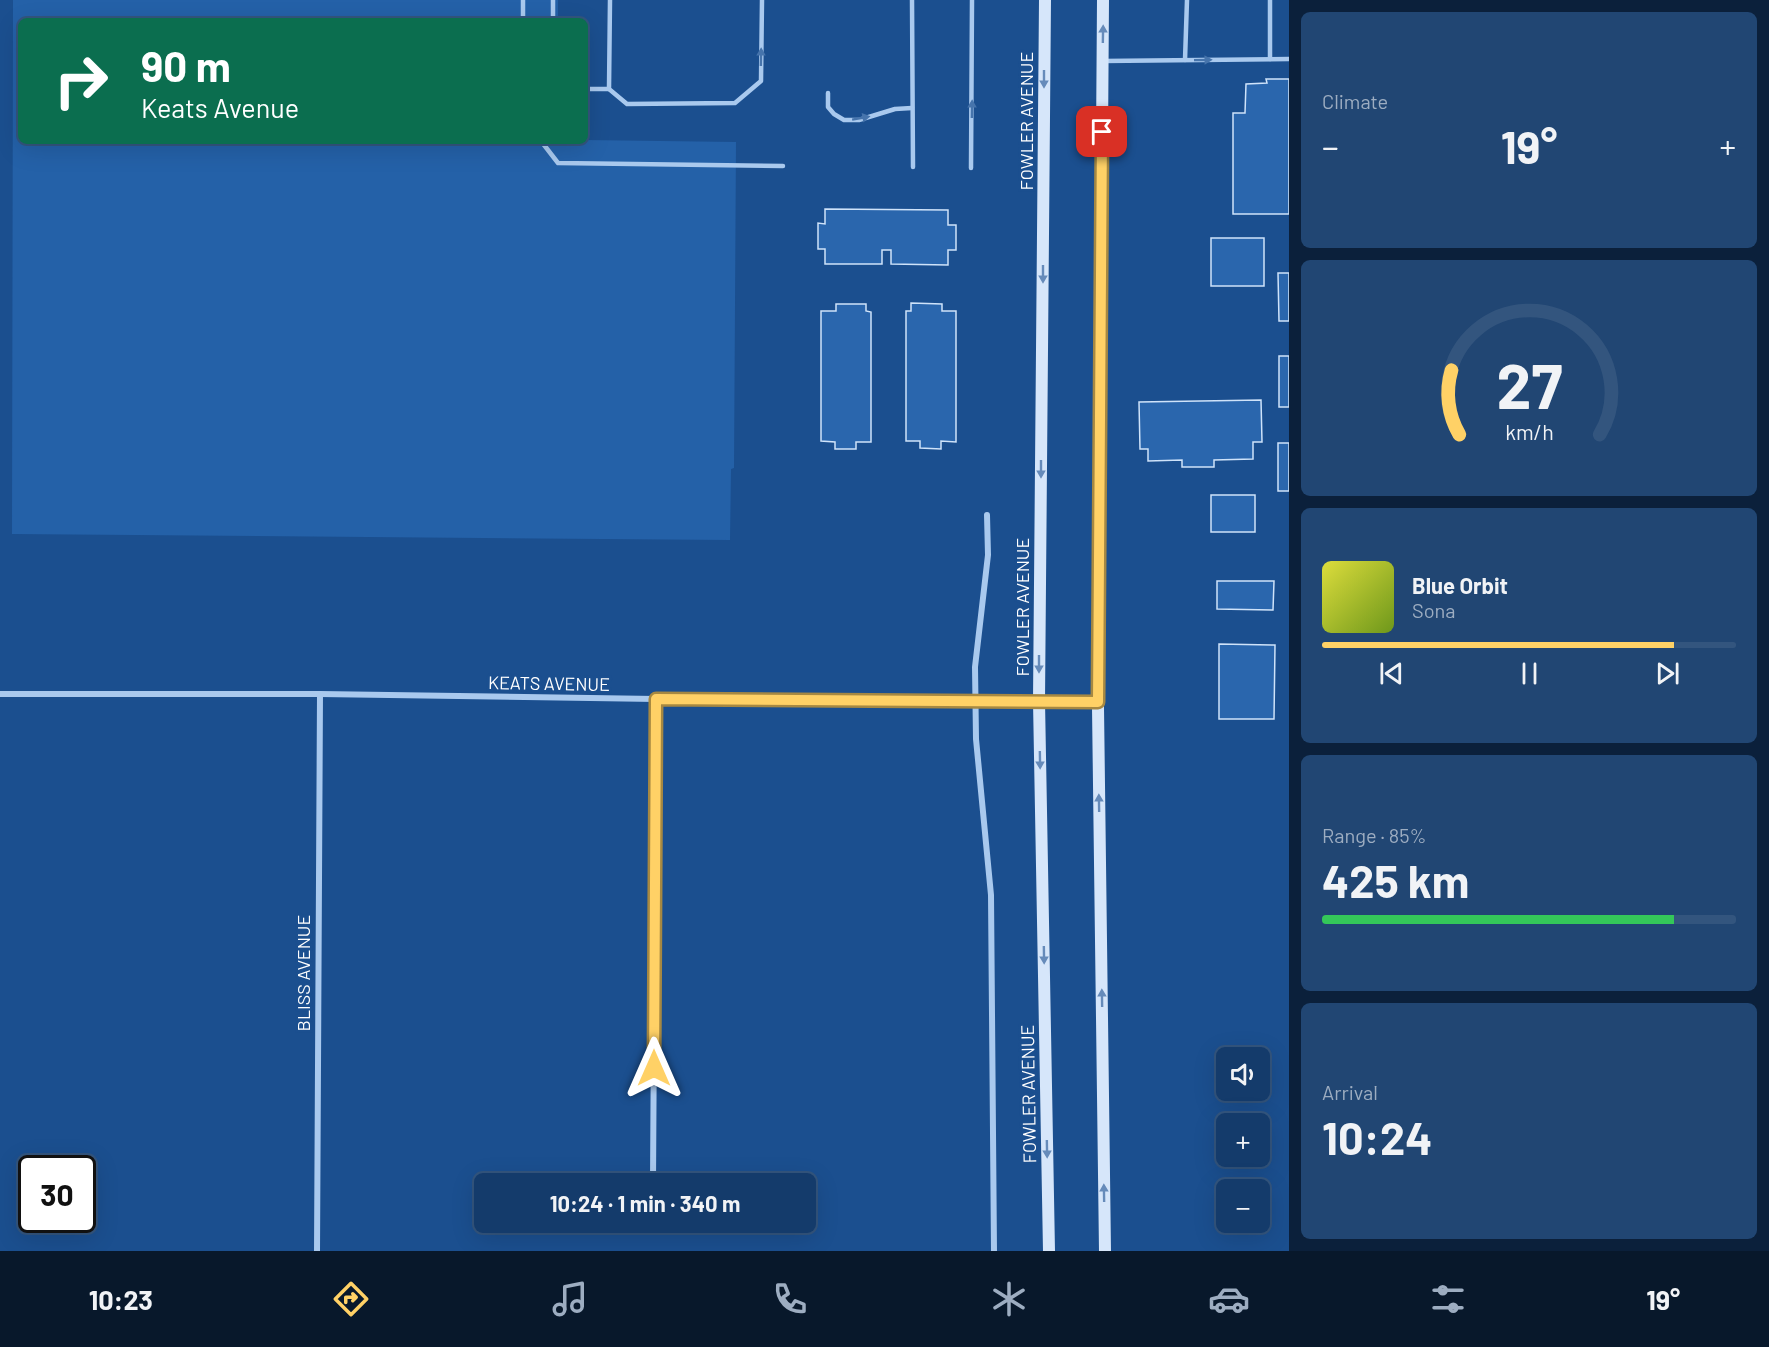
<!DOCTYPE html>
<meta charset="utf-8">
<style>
:root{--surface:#143b6b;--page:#214673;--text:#f1f3f6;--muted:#9dadc1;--line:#33557e;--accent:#ffd166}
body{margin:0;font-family:Barlow,sans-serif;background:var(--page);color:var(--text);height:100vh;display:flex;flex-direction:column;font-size:22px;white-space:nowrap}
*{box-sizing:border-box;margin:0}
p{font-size:20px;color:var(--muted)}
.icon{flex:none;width:33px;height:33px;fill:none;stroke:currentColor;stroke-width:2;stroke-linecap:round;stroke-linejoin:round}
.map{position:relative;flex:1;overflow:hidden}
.panel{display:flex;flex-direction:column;gap:12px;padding:12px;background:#0b203b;width:480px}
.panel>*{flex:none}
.top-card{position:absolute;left:18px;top:18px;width:570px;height:126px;border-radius:9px;box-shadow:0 6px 24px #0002,0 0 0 2px var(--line);background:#0b6e4f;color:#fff;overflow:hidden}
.fabs{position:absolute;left:1216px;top:1047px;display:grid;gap:12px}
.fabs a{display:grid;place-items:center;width:54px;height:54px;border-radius:9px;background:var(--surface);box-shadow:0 6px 24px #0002,0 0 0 2px var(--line);font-size:30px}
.speed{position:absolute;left:18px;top:1155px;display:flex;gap:12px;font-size:30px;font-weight:700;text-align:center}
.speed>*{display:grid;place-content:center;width:78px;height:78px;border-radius:50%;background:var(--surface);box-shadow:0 6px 24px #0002,0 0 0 2px var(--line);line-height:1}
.speed .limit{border:3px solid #111;border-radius:9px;background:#fff;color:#111}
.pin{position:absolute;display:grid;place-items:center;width:51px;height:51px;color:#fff;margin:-26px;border-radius:12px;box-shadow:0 3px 9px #0006}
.me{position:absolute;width:66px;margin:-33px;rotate:0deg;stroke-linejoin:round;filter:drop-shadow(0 0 4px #0008)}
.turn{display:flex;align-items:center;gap:21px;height:126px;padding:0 24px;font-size:27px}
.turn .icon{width:78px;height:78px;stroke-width:2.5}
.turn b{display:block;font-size:42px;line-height:51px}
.big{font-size:45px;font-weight:700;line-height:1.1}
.panel .widget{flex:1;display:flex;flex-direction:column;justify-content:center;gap:9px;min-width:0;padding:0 21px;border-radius:9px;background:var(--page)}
.panel .dial{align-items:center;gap:0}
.dial svg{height:156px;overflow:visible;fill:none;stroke:var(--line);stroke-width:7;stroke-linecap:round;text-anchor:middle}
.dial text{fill:var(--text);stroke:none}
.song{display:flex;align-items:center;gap:18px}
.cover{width:72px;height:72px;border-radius:9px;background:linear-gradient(135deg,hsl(60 70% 55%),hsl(80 70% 35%))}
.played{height:6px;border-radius:3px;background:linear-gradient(90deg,var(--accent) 85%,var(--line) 85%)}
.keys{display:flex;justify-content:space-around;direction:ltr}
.heat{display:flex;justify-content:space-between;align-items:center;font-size:33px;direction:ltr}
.charge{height:9px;border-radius:4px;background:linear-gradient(90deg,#34c759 85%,var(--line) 0)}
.trip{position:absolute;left:474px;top:1173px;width:342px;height:60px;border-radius:9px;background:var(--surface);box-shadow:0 6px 24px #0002,0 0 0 2px var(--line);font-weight:700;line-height:60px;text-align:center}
.dock{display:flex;height:96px;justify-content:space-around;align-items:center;background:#08182b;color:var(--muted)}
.dock .icon{width:42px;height:42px}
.dock .on{color:var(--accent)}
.dock b{font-size:27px;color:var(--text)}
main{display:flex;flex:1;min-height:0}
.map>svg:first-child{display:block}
.green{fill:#2461a8}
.building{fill:#2a66ad;stroke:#cfe3fa;stroke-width:1.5}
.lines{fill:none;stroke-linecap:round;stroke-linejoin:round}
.service{stroke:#a9c9ee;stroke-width:4.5}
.minor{stroke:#a9c9ee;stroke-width:6}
.secondary{stroke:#d6e6fa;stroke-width:12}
.oneway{fill:#668bba}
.oneway2{fill:#4674ac}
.route-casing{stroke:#a68842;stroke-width:15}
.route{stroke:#ffd166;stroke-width:10}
.labels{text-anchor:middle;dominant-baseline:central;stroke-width:6;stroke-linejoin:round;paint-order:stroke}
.street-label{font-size:18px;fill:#fff;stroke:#1b4f8f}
</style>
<main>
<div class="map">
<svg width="1289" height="1251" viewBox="0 0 1289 1251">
<rect width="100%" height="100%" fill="#1b4f8f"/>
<!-- green -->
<path class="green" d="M13,0H558V21H21V141L585,140L736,142L734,468L731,469L730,540L12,534Z"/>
<!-- building -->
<g class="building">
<path d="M1266,79H1289V214H1233V113H1245L1246,84L1267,83Z"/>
<path d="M825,209L948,210V225H956V250H948V265L891,264V250H882V264H825V249H818V223L825,224Z"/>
<rect x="1211" y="238" width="53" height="48"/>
<path d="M1278,273H1289V321H1279Z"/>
<path d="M911,303L942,304V311H956V442L941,441V449L920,448V441H906V311H911Z"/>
<path d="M836,304H866V311L871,312V442H856V449H835V442L821,441V311H836Z"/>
<rect x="1279" y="356" width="10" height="51"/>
<path d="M1261,400L1262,442H1253V459L1214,460V467H1182V460L1148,461V449H1140L1139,402Z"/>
<rect x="1278" y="443" width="11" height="48"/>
<rect x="1211" y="495" width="44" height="37"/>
<path d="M1217,581H1274L1273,610L1217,609Z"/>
<path d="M1219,644L1275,645L1274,719H1219Z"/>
</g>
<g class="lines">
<!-- service -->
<g class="service">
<path d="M610,0L609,89L627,104L735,103L761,81L762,0"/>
<path d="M912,0L913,167"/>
<path d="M1270,0V59"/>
<path d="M523,21V0"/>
<path d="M553,21V0"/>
<path d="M1185,60L1187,0"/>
<path d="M1103,61L1289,59"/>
<path d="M585,89H609"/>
<path d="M828,93V107L834,114L844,120H859L895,109L912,108"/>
<path d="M541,141L558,163L783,166"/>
<path d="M971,168L972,0"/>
</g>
<!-- minor -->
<g class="minor">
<path d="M987,515L988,555L975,667L976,739L991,895L994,1251"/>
<path d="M0,694H320L656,699L1097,702"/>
<path d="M653,1184L656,699"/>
<path d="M317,1251L320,694"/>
</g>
<!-- secondary -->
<g class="secondary">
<path d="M1045,0L1039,701L1049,1251"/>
<path d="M1103,0L1098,707L1105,1251"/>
</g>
</g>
<!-- one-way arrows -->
<defs><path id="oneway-solid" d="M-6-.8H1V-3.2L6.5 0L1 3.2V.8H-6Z" transform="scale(1.5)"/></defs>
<g class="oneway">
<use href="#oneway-solid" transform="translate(1103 34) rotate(-89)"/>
<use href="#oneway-solid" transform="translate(1044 79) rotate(90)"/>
<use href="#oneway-solid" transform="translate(1043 274) rotate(90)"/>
<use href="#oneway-solid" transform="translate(1041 469) rotate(90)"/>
<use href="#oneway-solid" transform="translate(1039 664) rotate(90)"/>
<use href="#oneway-solid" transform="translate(1040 760) rotate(89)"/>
<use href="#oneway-solid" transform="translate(1099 803) rotate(-91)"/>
<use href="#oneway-solid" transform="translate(1044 955) rotate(89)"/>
<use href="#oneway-solid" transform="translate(1102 998) rotate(-91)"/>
<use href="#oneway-solid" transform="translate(1047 1149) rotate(89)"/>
<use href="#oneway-solid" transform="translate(1104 1193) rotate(-91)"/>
</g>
<g class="oneway2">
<use href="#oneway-solid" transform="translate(761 57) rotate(-89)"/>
<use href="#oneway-solid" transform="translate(1203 60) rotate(-1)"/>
<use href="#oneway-solid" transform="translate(972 109) rotate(-89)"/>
<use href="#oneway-solid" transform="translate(861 118) rotate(-10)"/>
</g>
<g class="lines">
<!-- route casing -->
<g class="route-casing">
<path id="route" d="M654,1068L656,699L1098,702L1102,132"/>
</g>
<!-- route -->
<use href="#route" class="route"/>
</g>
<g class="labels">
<!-- street labels -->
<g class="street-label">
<text transform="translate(1026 121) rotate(-90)">FOWLER AVENUE</text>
<text transform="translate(1022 607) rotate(-90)">FOWLER AVENUE</text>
<text transform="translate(549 683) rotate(1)">KEATS AVENUE</text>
<text transform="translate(303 973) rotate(-90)">BLISS AVENUE</text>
<text transform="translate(1028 1094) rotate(-91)">FOWLER AVENUE</text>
</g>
</g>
</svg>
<div class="fabs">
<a><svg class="icon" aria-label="sound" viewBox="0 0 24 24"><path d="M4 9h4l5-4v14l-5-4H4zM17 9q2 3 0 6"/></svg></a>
<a>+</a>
<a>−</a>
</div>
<div class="speed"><div class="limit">30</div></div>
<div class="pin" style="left:1102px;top:132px;background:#d93025"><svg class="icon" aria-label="arrive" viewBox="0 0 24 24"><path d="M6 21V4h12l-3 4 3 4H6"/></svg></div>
<svg class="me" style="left:654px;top:1068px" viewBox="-20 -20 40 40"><path d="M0-17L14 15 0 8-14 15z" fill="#ffd166" stroke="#fff" stroke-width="4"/></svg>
<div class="trip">10:24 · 1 min · 340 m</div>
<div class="top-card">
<div class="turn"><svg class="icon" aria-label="right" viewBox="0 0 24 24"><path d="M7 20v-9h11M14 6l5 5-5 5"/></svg><div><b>90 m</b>Keats Avenue</div></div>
</div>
</div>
<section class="panel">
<div class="widget"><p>Climate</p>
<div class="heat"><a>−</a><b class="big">19°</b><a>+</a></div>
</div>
<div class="widget dial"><svg viewBox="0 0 100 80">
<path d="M14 69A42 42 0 1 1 86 69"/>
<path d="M14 69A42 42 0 0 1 10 36" stroke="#ffd166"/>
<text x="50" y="56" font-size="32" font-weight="700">27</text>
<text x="50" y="72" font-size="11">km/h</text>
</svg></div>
<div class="widget">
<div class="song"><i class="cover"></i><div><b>Blue Orbit</b><p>Sona</p></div></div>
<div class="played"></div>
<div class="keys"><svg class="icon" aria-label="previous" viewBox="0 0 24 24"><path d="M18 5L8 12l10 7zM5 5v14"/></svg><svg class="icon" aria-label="pause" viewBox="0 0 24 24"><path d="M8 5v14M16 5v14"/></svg><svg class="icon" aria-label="next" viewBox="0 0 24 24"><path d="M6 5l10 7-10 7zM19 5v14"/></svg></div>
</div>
<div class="widget"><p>Range · 85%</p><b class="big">425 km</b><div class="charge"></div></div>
<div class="widget"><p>Arrival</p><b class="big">10:24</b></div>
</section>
</main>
<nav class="dock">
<b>10:23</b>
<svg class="icon on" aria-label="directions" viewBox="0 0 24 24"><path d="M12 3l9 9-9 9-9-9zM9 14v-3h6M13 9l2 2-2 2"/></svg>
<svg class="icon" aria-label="music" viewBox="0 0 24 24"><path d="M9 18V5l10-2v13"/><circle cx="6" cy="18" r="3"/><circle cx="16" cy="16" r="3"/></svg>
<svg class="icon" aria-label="phone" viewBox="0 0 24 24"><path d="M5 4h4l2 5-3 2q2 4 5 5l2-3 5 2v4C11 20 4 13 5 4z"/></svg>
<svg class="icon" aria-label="climate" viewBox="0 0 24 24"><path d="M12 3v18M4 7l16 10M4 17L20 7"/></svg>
<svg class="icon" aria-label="car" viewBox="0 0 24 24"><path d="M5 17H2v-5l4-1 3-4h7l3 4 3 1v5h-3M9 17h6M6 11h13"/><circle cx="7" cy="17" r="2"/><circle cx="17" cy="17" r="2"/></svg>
<svg class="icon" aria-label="filters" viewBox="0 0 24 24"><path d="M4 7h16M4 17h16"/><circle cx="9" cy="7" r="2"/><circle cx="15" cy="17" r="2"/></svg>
<b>19°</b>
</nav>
